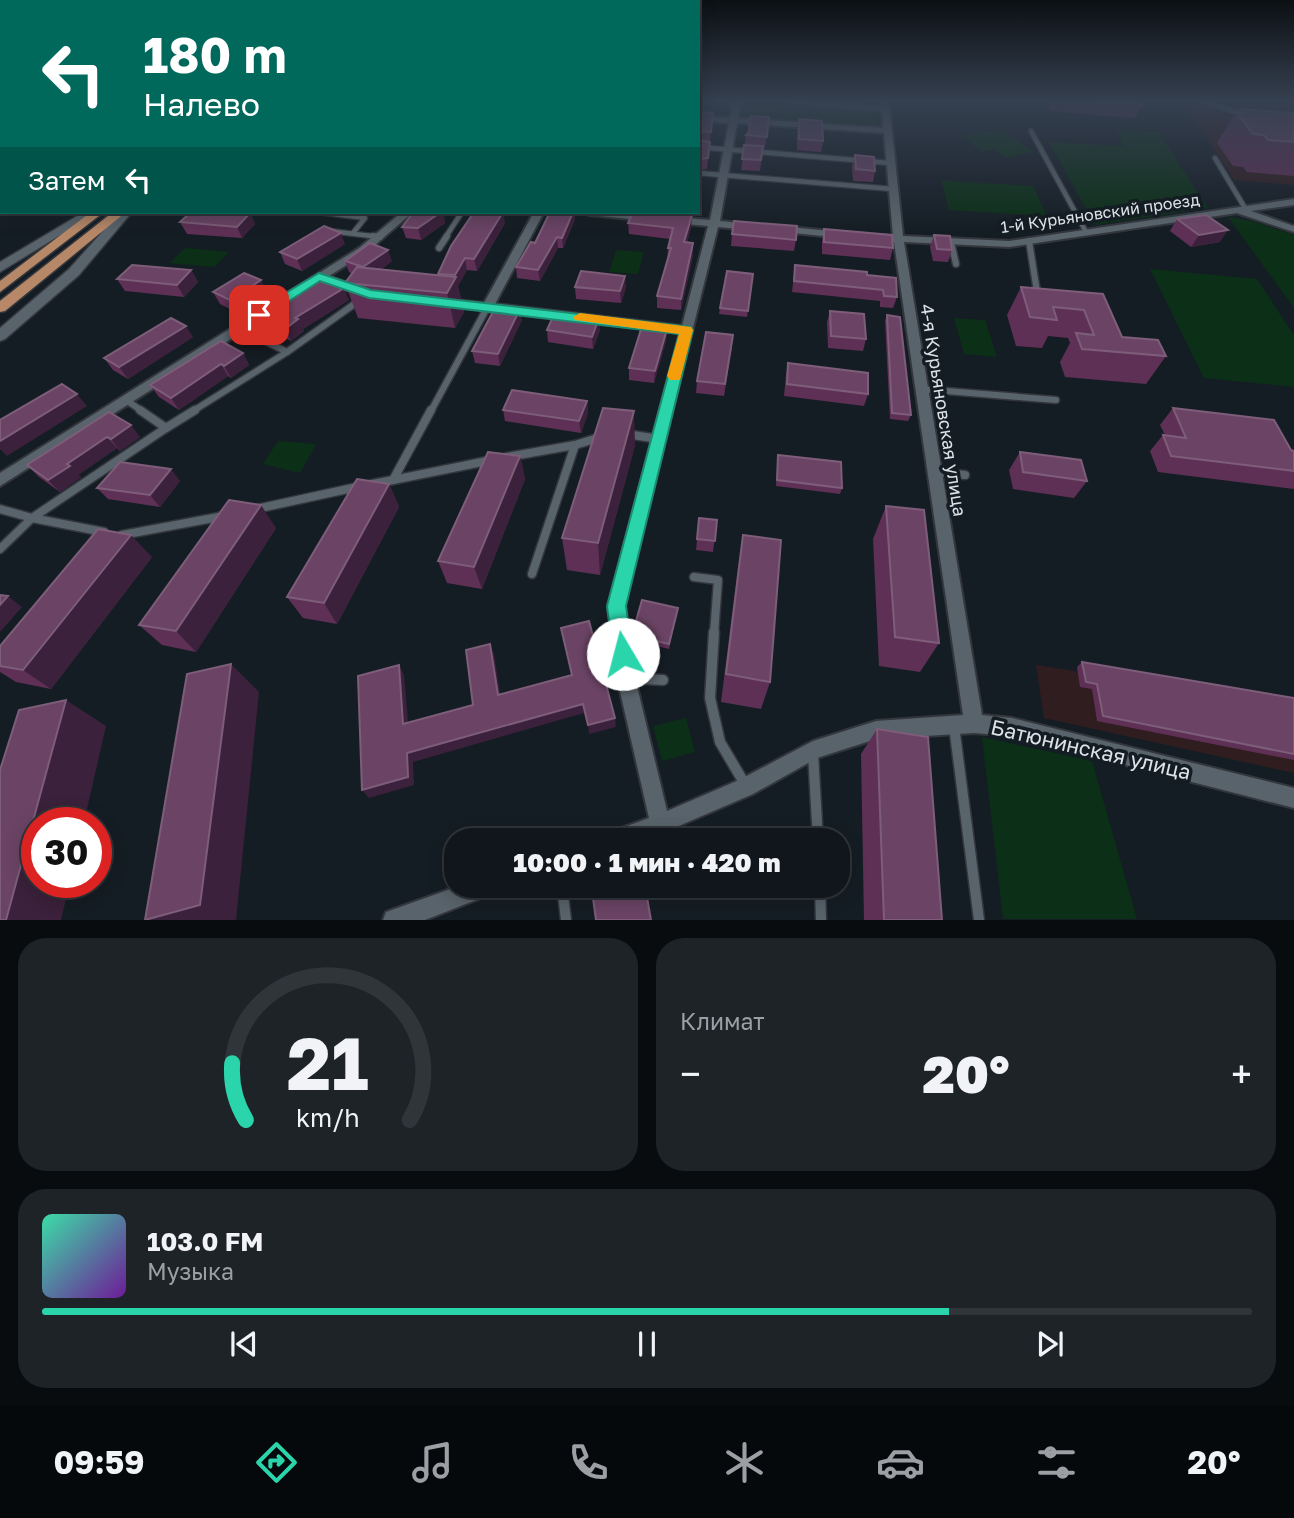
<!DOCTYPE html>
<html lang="ru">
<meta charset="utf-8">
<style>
:root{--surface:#10161b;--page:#1e2328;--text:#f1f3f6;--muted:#9c9fa3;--line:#30353a;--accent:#2bd5ac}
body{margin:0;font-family:"Golos Text",sans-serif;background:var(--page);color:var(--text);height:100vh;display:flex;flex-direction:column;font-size:26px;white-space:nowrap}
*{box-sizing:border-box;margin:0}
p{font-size:23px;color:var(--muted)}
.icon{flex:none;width:38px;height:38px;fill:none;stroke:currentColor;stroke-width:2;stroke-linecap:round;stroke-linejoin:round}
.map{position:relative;height:920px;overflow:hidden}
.drawer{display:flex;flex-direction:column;gap:18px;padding:18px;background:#090c0f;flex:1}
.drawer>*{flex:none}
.hud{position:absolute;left:0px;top:0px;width:700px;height:214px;box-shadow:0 4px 18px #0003,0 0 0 2px var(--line);background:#00695c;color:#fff;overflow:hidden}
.speed{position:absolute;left:21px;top:807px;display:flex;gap:14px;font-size:35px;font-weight:700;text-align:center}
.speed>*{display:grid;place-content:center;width:91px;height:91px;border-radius:50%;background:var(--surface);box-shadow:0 4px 18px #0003,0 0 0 2px var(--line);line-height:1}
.speed .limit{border:10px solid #d22;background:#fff;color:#111}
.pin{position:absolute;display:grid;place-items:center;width:60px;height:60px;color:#fff;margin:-30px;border-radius:14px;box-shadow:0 4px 10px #0006}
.me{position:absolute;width:77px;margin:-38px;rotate:352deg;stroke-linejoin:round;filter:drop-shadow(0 0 5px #0008)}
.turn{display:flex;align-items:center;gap:24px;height:147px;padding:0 28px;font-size:32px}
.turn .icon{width:91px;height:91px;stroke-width:2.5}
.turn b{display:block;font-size:49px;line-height:60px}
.then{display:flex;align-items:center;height:66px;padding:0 28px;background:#0003;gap:14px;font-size:26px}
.big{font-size:52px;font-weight:800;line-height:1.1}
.drawer .card{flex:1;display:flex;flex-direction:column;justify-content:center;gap:10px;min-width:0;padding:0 24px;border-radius:28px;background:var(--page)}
.drawer .dial{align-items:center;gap:0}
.dial svg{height:182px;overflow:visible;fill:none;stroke:var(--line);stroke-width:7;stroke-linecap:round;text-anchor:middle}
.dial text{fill:var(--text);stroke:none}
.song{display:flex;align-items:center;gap:21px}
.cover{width:84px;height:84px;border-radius:10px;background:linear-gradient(135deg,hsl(160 70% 55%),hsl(280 70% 35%))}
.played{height:7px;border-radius:4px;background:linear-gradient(90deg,var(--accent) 75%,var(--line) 75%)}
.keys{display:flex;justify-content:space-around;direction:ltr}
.heat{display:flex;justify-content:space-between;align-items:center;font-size:38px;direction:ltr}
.drawer .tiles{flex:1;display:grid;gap:18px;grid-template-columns:1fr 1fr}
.card:last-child{grid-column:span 2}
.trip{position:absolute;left:444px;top:828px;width:406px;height:70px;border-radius:28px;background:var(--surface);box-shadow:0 4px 18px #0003,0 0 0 2px var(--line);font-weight:800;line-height:70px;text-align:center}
.menu{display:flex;height:112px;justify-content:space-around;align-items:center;background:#06090b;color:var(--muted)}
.menu .icon{width:49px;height:49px}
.menu .selected{color:var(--accent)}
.menu b{font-size:32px;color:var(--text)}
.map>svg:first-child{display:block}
.industrial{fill:#301d20}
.green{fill:#0c2f17}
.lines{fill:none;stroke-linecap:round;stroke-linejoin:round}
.service-far3-casing{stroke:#33373d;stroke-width:7}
.service-far2-casing{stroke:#33373d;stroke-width:9}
.service-far1-casing{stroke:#33373d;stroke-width:11}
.service-casing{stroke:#33373d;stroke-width:13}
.minor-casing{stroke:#33373d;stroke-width:4}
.tertiary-casing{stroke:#33373d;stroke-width:3}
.primary-casing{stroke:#33373d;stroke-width:3}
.service-far3{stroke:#59636b;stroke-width:4.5}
.service-far2{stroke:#59636b;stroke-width:6}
.service-far1{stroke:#59636b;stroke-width:8}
.service{stroke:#59636b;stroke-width:10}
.minor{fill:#59636b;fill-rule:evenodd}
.tertiary{fill:#59636b;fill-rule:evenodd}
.primary{fill:#b78867;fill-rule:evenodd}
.wall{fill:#5e3055}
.shaded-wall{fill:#3b213b}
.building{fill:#6b4465;stroke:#7d5d79;stroke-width:2}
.route{fill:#2bd5ac;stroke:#1c8a70;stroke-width:2}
.slow{fill:#f59e0b}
.labels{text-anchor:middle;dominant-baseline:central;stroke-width:7;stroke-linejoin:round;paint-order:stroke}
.far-street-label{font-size:16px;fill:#dde3e8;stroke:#151d24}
.street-label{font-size:18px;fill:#dde3e8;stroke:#151d24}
.near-street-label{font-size:21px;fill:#dde3e8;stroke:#151d24}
</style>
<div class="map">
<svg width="1294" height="920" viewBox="0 0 1294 920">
<rect width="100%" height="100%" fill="#151d24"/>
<!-- industrial -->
<g class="industrial">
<path d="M1183,102H1294V185L1234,180Z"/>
<path d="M1036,665L1294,706V773L1044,718Z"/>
</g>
<!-- green -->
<g class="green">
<path d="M743,102L878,110V129L740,120Z"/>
<path d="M1000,129L1034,152L1006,158L995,149L983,152L962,136Z"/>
<path d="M1116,129L1158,132L1208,208L1095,225L1049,142L1124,146Z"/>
<path d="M941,180L1033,186L1047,216L949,210Z"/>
<path d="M1228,217L1252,221L1294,235V308Z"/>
<path d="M185,248L229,252L214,267L170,263Z"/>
<path d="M616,250L644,252L638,274L609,272Z"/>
<path d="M1150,269L1257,279L1294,335V387L1204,378Z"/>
<path d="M954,318L985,320L997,357L964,354Z"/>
<path d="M278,441L316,444L300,473L263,464Z"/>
<path d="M686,718L695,752L662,761L653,726Z"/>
<path d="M982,737L1092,761L1137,919H1003Z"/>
</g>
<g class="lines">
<!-- service-far3 casing -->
<g class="service-far3-casing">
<g id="service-far3">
<path d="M1205,102L1242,114"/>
<path d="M1031,131L1086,232"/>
<path d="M698,147L890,163"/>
<path d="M1215,158L1245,208"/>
<path d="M698,173L893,189"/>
<path d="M319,212L365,218L353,233"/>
<path d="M330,231L380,237"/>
<path d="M445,238L462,212"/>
</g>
</g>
<!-- service-far2 casing -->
<g class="service-far2-casing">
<g id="service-far2">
<path d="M373,236L380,237"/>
<path d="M1029,241L1038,298"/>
<path d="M951,242L956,264"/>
<path d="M439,248L447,236"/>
<path d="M239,328L287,352L360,300"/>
<path d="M922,389L1056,400"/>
<path d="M126,400L142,411"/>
<path d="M193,411L287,352"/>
<path d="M431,411L488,306"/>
</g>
</g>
<!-- service-far1 casing -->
<g class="service-far1-casing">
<g id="service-far1">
<path d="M166,428L195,410"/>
<path d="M626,434L659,439"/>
<path d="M507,457L575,445L601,437"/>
<path d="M934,472L965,475"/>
<path d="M393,480L492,460"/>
<path d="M372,484L393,480L431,410"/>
<path d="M0,509L32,518L0,549"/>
<path d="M256,509L357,487"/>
<path d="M32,518L104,532"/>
<path d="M32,518L166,428L140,410"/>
<path d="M122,535L224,516"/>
<path d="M532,574L575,445"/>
<path d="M694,577L718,580L714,634"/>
</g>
</g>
<!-- service casing -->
<g class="service-casing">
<g id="service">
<path d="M714,632L710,698L720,742L746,786"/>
<path d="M627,678L663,680"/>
<path d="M954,726L979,920"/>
<path d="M813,753L818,840"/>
<path d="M562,886L566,920"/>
<path d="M820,886L821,920"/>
</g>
</g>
<!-- minor casing -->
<g class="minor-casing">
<g id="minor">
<path d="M733,102H741L738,118L883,128L882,111L793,104L789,102L881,106V102H889L903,236L1009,241L1294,199V205L1251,211L1294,226V232L1237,213L1009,247L904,242L982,715L1012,718L1294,788V808L1012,736L974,733L876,739L817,758L753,794L660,834L643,840H605L608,833L649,818L617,678L608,606L680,333L445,305L439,302L445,299L484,303L534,212H544L495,304L682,326L708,226L674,223L669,220L674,217L710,220L729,123L698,120V116L730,118ZM737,123L884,133L893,236L876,235L871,238L876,241L894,242L963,715L876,721L813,741L739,780L667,811L635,678L624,606L718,227L751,230L756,227L751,224L720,221Z"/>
<path d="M402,212H413L367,252L329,276L366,290V294H358L322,281L0,486V473L359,248Z"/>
<path d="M584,212C602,211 640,209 655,218L650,221L589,215Z"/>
<path d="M778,226L842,232L847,235L842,238L774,231V227Z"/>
<path d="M459,886H498L494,893L425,920H383L386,912Z"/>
</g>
</g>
<!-- tertiary casing -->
<g class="tertiary-casing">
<g id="tertiary">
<path d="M84,212H98L0,272V262Z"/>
<path d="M120,212H132L79,275L5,339L0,341V328L69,269Z"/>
</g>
</g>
<!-- primary casing -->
<g class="primary-casing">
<g id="primary">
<path d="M91,212H104L0,292V281Z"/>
<path d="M113,212H126L5,311L0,312V301Z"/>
</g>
</g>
<!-- service-far3 -->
<use href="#service-far3" class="service-far3"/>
<!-- service-far2 -->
<use href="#service-far2" class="service-far2"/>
<!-- service-far1 -->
<use href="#service-far1" class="service-far1"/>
<!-- service -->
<use href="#service" class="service"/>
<!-- minor -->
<use href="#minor" class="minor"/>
<!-- tertiary -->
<use href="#tertiary" class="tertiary"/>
<!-- primary -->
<use href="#primary" class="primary"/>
</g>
<!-- wall -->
<g class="wall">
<path d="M1047,102H1139L1141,106L1135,118L1050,111Z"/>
<path d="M1241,109L1294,113V176L1247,172L1243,167L1233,166L1217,143L1236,112L1239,113Z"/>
<path d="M698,112L712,124L707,169L698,170Z"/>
<path d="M769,117L765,148H763L760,171L741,170L746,135Z"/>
<path d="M799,119L823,141L821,152L797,150V130Z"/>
<path d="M855,155L875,171L873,182L853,181L852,167Z"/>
<path d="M416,212H443L445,223L421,240L406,238L402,227Z"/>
<path d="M665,212H694L693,216H692L691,227L687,243H693V255L681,310L657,308V296L667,259L668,248L670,239L629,234L628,223L665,213Z"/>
<path d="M250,213L255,224L242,238L187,234L180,222Z"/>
<path d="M575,219L563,248H558L540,281L517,278L516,267L535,243Z"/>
<path d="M1177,219L1220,242L1191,247L1170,231Z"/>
<path d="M505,223L477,271L467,270L458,286L464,312L455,328L358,318L345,283L352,274L349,272L345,261H392L380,270L439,275L438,274Z"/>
<path d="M824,229L893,248L890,260L822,254V241Z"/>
<path d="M732,234L796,240L794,251L731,246Z"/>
<path d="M934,235L952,250L948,262L933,261L930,247Z"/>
<path d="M345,244L302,271L285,264L280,252Z"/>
<path d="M795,265L867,275L897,297L893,308L880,307V301L792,292Z"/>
<path d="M191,270L198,282L184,297L125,291L117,279Z"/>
<path d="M753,274L747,317L719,314L720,308Z"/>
<path d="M575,287H626L621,303L576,299Z"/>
<path d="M1021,287L1103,294L1122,337L1166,356L1146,384L1065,377L1060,362L1070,343L1068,338L1048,336L1042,348L1016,346L1007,315Z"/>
<path d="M213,292H267L236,312L220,304Z"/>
<path d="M349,300L303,329L304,331L291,341L269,330L263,318Z"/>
<path d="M830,311L866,339L863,351L828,348L827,322Z"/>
<path d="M887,315L911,415L908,421L890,419L885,321Z"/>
<path d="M522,320L500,366L475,363L472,351Z"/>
<path d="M547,330H600L593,349L548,342Z"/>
<path d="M193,337L128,379L113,370L104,358Z"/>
<path d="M666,341L654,383L629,380V368Z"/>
<path d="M732,347L724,396L696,393L697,381Z"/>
<path d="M243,353L249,365L231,378L228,376L179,410L159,397L150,385Z"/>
<path d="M788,363L868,394L864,406L784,396L786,375Z"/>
<path d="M587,401L588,413L581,433L505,421L503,410Z"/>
<path d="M1173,408L1294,451V489L1158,472L1150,451L1163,435H1165L1160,425Z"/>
<path d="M109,412L140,437L120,451L117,448L78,475L81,477L60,492L39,477L27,465Z"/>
<path d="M635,445L600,575L567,570L562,538Z"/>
<path d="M1020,452L1087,481L1074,498L1013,489L1009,470Z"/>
<path d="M778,455L842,488L840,494L776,486Z"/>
<path d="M520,456L525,479L482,589L447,583L438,561Z"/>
<path d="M180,481L160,507L108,499L97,488Z"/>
<path d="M389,484L399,507L337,624L303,618L287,597Z"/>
<path d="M886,506L939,643L920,672L879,666L873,539Z"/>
<path d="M699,518L717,520L713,552L696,550Z"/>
<path d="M276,528L196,652L162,645L139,625Z"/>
<path d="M743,535L770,682L761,709L721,702L738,567Z"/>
<path d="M152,557L51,689L16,682L0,672V646Z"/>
<path d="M677,613L669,649L632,640V635Z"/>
<path d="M1082,662L1294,698V760L1097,721L1092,689L1080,687L1077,667Z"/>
<path d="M877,729L942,920H864L861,754Z"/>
</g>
<!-- shaded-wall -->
<g class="shaded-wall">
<path d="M441,212H443L445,223L421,240L418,228Z"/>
<path d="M503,212L505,223L477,271L474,259Z"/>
<path d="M573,212H575V219L563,248L562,238Z"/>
<path d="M250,213L255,224L242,238L237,227Z"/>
<path d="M692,215L691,227L684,254V242Z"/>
<path d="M1228,230L1220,242L1191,247L1199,235Z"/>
<path d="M341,233L345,244L302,271L297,259Z"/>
<path d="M557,237L558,248L540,281L538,270Z"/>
<path d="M693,243V255L681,310V299Z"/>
<path d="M388,250L392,261L367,279L363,267Z"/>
<path d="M465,258L467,270L458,286L464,312L455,328L447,293Z"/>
<path d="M191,270L198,282L184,297L177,285Z"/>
<path d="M625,276L626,287L621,303L620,291Z"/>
<path d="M261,280L267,292L236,312L230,300Z"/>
<path d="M344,288L349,300L303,329L304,331L291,341L285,329L295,318Z"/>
<path d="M520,309L522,320L500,366L498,354Z"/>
<path d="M599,318L600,330L593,349L592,337Z"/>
<path d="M186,326L193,337L128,379L119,367Z"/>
<path d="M667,329L666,341L654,383L655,371Z"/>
<path d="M243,353L249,365L231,378L224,366Z"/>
<path d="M221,364L228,376L179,410L171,398Z"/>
<path d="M77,394L87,406L7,456L0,449V441Z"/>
<path d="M587,401L588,413L581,433L579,421Z"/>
<path d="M634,411L635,445L600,575L598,543Z"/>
<path d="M131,425L140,437L120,451L111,439Z"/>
<path d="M107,437L117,448L78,475L81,477L60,492L48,480L67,464Z"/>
<path d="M520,456L525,479L482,589L474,567Z"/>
<path d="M171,469L180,481L160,507L150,495Z"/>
<path d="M389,484L399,507L337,624L324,603Z"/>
<path d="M261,505L276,528L196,652L176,631Z"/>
<path d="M131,535L152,557L51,689L23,670Z"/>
<path d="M8,596L22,607L0,632V605Z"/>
<path d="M490,644L494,654L502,705L498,695Z"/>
<path d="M231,664L259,692L236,920H148Z"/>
<path d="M399,665L404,675L409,733L403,724Z"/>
<path d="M66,700L106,726L84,822H37V882H70L61,920H6Z"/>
<path d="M583,704L584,713L413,762L414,785L369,798L362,790L407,753Z"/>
<path d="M615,718L616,727L589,734L588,725Z"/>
</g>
<!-- building -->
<g class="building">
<path d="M1098,102H1139L1141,106Z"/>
<path d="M1241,109L1294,113V142L1268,140L1264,135L1253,134L1236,112L1244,113Z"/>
<path d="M698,112L713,113L711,132L698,131Z"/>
<path d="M750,116L769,117L767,137L746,135L749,132Z"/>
<path d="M799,119L822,121L823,141L799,139Z"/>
<path d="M698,140L710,142L708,158L698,159Z"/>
<path d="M744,145L763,146L761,160L742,159Z"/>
<path d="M855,155L874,157L875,171L856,169Z"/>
<path d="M191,212H237L250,213L237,227L180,222Z"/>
<path d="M416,212H441L418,228L402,227L412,214Z"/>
<path d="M474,212H503L474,259L465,258L455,275L438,274L451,246Z"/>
<path d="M550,212H573L562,238L557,237L538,270L516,267L531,242L535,243Z"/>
<path d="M633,212H650L692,215L684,242L693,243L681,299L657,296L671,248H668L673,228L628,223Z"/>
<path d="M1206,215L1228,230L1199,235L1177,219Z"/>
<path d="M734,221L797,226L796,240L732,234Z"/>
<path d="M324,226L341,233L297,259L280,252Z"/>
<path d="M824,229L892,235L893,248L824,242Z"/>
<path d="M934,235L950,236L952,250L937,249Z"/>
<path d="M370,243L388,250L363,267L345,261Z"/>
<path d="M132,265L191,270L177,285L117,279Z"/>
<path d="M795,265L867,272V275L896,278L897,297L884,296L883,290L794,281Z"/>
<path d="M357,267L456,277L447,293L345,283Z"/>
<path d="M581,271L625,276L620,291L575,287Z"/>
<path d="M727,271L753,274L748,311L720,308Z"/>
<path d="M244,273L261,280L230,300L213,292Z"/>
<path d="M319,281L344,288L295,318L298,319L285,329L263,318Z"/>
<path d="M1021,287L1103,294L1122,337L1158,340L1166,356L1082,349L1076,333L1094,335L1084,310L1053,307L1057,320L1030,317Z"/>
<path d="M496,306L520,309L498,354L472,351Z"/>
<path d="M830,311L864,314L866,339L831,336Z"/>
<path d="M555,312L599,318L592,337L547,330Z"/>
<path d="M887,315L900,317L911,415L892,413Z"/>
<path d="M171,318L186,326L119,367L104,358Z"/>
<path d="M642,326L667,329L655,371L629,368Z"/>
<path d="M706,332L733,335L725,384L697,381Z"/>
<path d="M221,341L243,353L224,366L221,364L171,398L150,385Z"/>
<path d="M788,363L868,373V394L787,384Z"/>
<path d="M62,384L77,394L0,441V420Z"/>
<path d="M512,390L587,401L579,421L503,410Z"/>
<path d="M603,408L634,411L598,543L562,538Z"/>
<path d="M1173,408L1274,420L1291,450L1294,451V471L1171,456L1163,435L1186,438Z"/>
<path d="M109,412L131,425L111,439L107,437L67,464L70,466L48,480L27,465Z"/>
<path d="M488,452L520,456L474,567L438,561Z"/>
<path d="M1020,452L1081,460L1087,481L1023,472Z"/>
<path d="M778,455L841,462L842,488L777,480Z"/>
<path d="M120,462L171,469L150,495L97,488Z"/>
<path d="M357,479L389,484L324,603L287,597Z"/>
<path d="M229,500L261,505L176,631L139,625Z"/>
<path d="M886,506L924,510L939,643L895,637Z"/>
<path d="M699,518L717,520L715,541L697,539Z"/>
<path d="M98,529L131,535L23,670L0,666V646Z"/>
<path d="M743,535L781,540L770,682L726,674Z"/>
<path d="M0,595L8,596L0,605Z"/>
<path d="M642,600L678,608L669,644L632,635Z"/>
<path d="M589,621L615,718L588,725L583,704L407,753L408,777L362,790L358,676L399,665L403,724L473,705L466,650L490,644L498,695L572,675L561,628Z"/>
<path d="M1082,662L1294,698V754L1103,716L1097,684L1086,682Z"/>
<path d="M231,664L200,905L145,920L187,674Z"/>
<path d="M66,700L6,920H0V770L19,710Z"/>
<path d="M877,729L928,737L942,920H884Z"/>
<path d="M645,886L651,920H596L593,898Z"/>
</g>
<!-- sky -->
<linearGradient id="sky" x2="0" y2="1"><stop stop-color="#0c1014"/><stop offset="0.44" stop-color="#354050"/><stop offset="1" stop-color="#354050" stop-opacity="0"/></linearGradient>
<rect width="1294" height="231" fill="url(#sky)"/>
<!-- route -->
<path class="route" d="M319,273L371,290L691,327L693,330L626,606L633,654L630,660L623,663L616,660L613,654L607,606L679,334L369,298L320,281L263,318H254V312Z"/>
<!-- slow -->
<path class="slow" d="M580,313L691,327L693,330L680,380H670L667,376L679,334L575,320L573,317Z"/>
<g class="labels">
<!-- far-street labels -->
<g class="far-street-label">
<text transform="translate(1100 213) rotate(-8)">1-й Курьяновский проезд</text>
</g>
<!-- street labels -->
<g class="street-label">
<text transform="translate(944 410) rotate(81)">4-я Курьяновская улица</text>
</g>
<!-- near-street labels -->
<g class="near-street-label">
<text transform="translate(1091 749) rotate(13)">Батюнинская улица</text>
</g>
</g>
</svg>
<div class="speed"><div class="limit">30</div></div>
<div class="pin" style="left:259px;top:315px;background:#d93025"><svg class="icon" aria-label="arrive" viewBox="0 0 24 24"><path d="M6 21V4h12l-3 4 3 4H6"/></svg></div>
<svg class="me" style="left:623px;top:654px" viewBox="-20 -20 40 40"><circle r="19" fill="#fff"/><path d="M0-13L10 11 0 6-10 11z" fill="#2bd5ac"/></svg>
<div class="trip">10:00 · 1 мин · 420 m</div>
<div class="hud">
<div class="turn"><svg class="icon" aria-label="left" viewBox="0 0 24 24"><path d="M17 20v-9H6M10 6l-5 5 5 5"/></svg><div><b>180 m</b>Налево</div></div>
<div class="then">Затем<svg class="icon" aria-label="left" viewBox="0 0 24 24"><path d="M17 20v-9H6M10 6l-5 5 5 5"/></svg></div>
</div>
</div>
<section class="drawer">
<div class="tiles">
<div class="card dial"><svg viewBox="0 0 100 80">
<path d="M14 69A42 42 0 1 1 86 69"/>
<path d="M14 69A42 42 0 0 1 8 44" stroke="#2bd5ac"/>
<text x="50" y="56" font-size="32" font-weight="700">21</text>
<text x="50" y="72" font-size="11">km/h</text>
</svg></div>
<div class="card"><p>Климат</p>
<div class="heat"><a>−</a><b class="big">20°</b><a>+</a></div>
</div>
<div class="card">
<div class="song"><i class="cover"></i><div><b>103.0 FM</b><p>Музыка</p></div></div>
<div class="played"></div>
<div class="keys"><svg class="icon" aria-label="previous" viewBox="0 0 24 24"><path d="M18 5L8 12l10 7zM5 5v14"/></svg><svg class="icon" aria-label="pause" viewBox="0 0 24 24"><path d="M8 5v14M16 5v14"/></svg><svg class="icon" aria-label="next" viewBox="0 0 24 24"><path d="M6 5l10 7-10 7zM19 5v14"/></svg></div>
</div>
</div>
</section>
<nav class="menu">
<b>09:59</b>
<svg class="icon selected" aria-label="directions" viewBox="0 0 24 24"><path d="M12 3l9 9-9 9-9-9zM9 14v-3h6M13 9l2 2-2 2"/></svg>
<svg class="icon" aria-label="music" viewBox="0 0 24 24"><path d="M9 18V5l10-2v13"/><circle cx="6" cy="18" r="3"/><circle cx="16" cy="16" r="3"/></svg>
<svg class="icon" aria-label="phone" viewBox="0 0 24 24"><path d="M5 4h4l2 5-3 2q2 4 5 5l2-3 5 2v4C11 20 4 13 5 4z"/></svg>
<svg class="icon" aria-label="climate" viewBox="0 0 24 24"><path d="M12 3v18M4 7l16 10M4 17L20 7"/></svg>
<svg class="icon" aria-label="car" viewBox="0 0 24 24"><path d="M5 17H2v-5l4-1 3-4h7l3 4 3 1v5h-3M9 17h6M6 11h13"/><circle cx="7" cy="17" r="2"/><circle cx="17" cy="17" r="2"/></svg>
<svg class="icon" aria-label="filters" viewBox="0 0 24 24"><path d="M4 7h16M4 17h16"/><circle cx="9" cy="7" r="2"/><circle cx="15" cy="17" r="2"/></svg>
<b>20°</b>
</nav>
